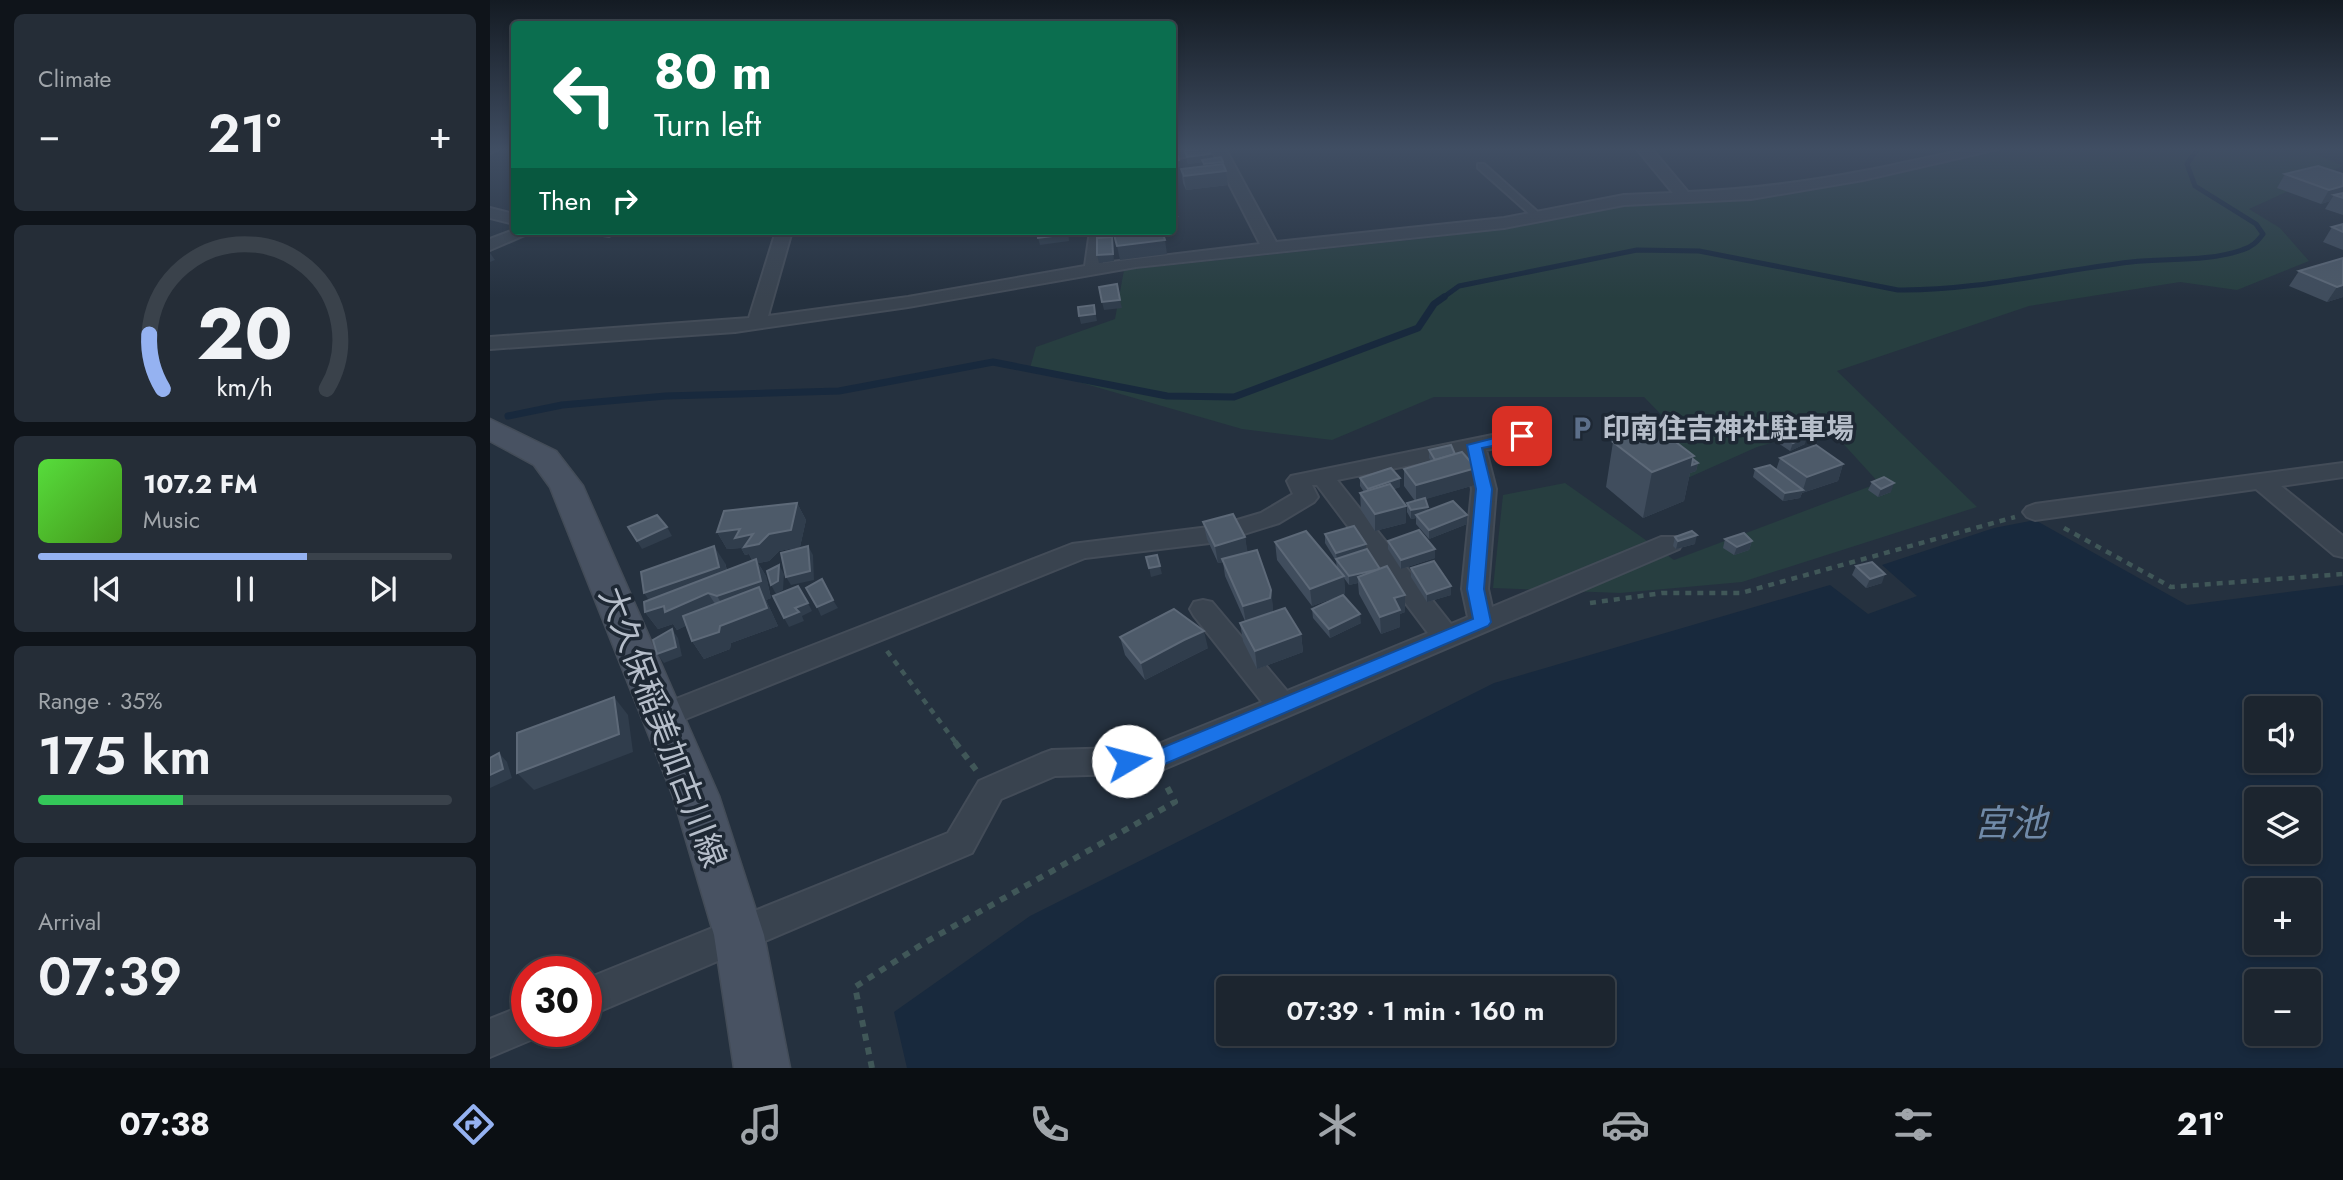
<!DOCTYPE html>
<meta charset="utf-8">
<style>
:root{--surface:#1c252f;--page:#252d37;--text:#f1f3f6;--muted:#a0a5aa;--line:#3a424b;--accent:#95b2f1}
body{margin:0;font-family:Jost,"Noto Sans JP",sans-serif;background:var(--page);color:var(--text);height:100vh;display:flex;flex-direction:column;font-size:26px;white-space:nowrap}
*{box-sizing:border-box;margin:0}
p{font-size:23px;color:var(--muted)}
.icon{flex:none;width:38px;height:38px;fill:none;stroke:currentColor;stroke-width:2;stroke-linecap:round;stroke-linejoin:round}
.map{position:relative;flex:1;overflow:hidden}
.side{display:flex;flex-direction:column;gap:14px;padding:14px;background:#0f141a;width:490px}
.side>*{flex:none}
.hud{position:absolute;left:21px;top:21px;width:665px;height:214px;border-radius:7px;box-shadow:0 4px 10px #0003,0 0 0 2px var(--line);background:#0b6e4f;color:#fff;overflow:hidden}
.tools{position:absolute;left:1754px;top:696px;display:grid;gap:14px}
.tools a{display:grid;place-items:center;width:77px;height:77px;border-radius:7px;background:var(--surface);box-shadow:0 4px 10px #0003,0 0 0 2px var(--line);font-size:35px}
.speed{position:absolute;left:21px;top:956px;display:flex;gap:14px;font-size:35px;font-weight:700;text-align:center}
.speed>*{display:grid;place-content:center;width:91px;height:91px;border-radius:50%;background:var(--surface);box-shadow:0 4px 10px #0003,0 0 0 2px var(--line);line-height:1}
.speed .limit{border:10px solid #d22;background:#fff;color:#111}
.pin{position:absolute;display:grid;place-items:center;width:60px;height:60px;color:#fff;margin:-30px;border-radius:14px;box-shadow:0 4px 10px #0006}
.me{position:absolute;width:77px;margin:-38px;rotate:82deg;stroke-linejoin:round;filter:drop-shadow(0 0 5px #0008)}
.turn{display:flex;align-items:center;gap:24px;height:147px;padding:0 28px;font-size:32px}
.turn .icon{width:91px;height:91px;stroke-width:2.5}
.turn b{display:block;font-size:49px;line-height:60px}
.then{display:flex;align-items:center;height:66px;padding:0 28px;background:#0003;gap:14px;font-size:26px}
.big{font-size:52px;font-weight:600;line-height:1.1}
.side .card{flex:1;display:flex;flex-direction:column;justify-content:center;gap:10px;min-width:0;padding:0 24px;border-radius:10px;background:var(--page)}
.side .dial{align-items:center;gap:0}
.dial svg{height:182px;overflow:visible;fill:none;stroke:var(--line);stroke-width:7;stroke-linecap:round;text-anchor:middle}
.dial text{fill:var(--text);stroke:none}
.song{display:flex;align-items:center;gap:21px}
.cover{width:84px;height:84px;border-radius:10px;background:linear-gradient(135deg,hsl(110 70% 55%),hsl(100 70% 35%))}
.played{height:7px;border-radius:4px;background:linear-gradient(90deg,var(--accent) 65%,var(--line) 65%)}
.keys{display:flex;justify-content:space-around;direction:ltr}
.heat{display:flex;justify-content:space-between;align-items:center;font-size:38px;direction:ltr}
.charge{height:10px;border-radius:5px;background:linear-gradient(90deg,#34c759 35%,var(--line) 0)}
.trip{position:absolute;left:726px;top:976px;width:399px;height:70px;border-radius:7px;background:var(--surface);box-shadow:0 4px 10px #0003,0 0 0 2px var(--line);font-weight:600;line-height:70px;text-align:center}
.tab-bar{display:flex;height:112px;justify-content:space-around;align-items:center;background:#0b0f13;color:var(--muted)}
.tab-bar .icon{width:49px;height:49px}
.tab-bar .on{color:var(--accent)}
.tab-bar b{font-size:32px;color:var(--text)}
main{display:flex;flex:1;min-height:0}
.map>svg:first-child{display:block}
.green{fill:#273e40}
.water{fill:#18293d;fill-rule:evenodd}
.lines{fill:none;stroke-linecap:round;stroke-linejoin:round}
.stream-far1{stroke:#18293d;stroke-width:5}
.stream{stroke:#18293d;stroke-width:7}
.service-casing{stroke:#434c58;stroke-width:4}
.minor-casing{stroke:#434c58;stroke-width:4}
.secondary-casing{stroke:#434c58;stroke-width:3}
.path-far1{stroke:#405758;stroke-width:4.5;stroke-dasharray:6 6;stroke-linecap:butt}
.path{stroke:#405758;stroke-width:6;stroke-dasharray:7 7;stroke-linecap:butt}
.service{fill:#39434f;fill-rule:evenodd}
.minor{fill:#39434f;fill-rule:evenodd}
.secondary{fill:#485262;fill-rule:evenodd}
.wall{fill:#404d5d}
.shaded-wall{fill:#303d4c}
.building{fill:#4d5a69;stroke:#5d6978;stroke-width:2}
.route{fill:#1a73e8;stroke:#114b97;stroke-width:2}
.labels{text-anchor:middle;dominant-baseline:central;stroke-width:7;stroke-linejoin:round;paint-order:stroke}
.poi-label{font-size:28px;font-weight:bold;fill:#b6beca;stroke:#1e2834;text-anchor:start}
.near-street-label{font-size:33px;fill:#b6beca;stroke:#1e2834}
.near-water-label{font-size:37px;font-style:italic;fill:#708aa8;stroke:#1e2834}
</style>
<main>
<section class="side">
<div class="card"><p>Climate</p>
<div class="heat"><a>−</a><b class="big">21°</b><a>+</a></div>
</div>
<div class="card dial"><svg viewBox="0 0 100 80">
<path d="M14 69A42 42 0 1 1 86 69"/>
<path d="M14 69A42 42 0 0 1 8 45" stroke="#95b2f1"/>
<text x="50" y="56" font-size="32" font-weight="700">20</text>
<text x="50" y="72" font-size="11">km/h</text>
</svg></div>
<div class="card">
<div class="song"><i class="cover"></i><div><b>107.2 FM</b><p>Music</p></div></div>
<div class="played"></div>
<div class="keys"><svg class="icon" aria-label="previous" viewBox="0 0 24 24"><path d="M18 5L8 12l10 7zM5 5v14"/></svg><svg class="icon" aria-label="pause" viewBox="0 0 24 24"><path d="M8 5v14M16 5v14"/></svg><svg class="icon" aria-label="next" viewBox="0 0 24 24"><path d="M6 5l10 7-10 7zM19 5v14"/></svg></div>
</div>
<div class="card"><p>Range · 35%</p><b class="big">175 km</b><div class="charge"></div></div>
<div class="card"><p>Arrival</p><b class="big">07:39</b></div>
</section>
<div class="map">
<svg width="1853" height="1068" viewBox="0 0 1853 1068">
<rect width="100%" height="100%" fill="#25313f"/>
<!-- green -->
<path class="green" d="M1510,148H1812L1853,166L1759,209L1790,228L1819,261L1747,290L1690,282L1539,306L1347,371L1487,507L1252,582L1130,593L1003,588L1013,495L1075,483L1184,560L1389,483L1338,427L1267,447L1191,481L1138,456L1192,436L1154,397H944L842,440L752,429L540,368L546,347L625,319L634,270L948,237L1118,206L1479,156Z"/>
<!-- water -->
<path class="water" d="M1545,520L1697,605L1853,585V1068H417L404,1012L540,916L1004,683L1340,585L1378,614L1427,596L1392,565L1504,528ZM1766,709H1818V761H1766ZM1766,800H1818V852H1766ZM1766,891H1818V943H1766ZM1766,982H1818V1034H1766ZM738,989H1113V1034H738Z"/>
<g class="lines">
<!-- stream-far1 -->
<path class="stream-far1" d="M951,299L969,286L1147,250L1209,251L1408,290C1487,291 1563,271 1641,262C1677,258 1717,262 1752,250C1762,247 1767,242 1773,234L1766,224L1705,186L1697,164L1708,148"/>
<!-- stream -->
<path class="stream" d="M18,416L72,405L176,396L349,391L503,362L677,396L744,397L928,328L944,304L954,297"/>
<!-- service casing -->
<g class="service-casing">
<path id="service" d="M988,164H994L1050,214V218H1044L988,168Z"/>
</g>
<!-- minor casing -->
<g class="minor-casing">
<g id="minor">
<path d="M0,148H11L0,153Z"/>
<path d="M695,148H735L786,242L1014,218L1134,195L1183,193L1146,148H1161L1198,192C1257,190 1316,182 1374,171C1420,163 1465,148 1512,148L1373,180L1261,199L1134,205L1014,228L646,267L418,307L245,332L0,349V337L259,318L286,231H302L278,316L418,297L595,266L600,231H616L613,263L770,244L723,152L682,159V151Z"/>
<path d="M0,208L24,214V224L0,218Z"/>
<path d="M24,230L44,231L0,250V239Z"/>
<path d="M105,231H127L119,236L107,234Z"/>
<path d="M1032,429L1040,431L1043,436L1040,441L996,450L1006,489L998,589L1002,607L1171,537H1189L1192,543L1189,549L674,769L663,773L565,776L511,799L482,853L96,1017V979L458,833L489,781L551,754L562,750L661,747L772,702L704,616L700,609L704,602L713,600L722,602L797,691L938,633L827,485H822L828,497L824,502L789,523L728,542L595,558L173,728L163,724L158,716L163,708L582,544L727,526L771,513L803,494L797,481L801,476ZM975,454L982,489L972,589L978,617L961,624L847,480Z"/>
<path d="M1853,463V477L1791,486L1853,536V557L1844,555L1766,489L1545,520L1537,517L1533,512L1537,507L1545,504Z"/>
<path d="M37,1004V1031H53L50,1036L0,1057V1019Z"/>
</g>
</g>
<!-- secondary casing -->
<g class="secondary-casing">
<path id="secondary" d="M0,419L66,451L93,486L229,796L274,935L300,1068H244L224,935L183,796L60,487L44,465L0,441Z"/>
</g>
<!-- path-far1 -->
<g class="path-far1">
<path d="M1574,528L1681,587L1853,574"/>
<path d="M1100,603L1172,593H1251L1525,517"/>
<path d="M397,651L466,743"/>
</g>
<!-- path -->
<g class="path">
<path d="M465,742L486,770"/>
<path d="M382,1068L365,987L434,943L685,802L675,783"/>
</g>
<!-- service -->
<use href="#service" class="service"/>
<!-- minor -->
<use href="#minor" class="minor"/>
<!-- secondary -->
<use href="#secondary" class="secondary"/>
</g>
<!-- wall -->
<g class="wall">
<path d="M695,151L733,162L736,171L738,185L696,190L693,183L691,169L714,167L713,162L698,164Z"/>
<path d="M1795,174H1853V215L1835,209L1840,201L1831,204L1787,188Z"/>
<path d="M1853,224V250L1833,242L1842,227Z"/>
<path d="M1853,258V297L1837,302L1799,286L1809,271Z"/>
<path d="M1288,433L1315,444L1300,451L1285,441Z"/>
<path d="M1123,442L1203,459L1208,463L1206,471L1200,473L1194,501L1153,518L1116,487Z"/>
<path d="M939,450L965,454L985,485L935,499L938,511L977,515V524L939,539L926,524V518L921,519L917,512V503L925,501L914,486V469L941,461L939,458Z"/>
<path d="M1290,458L1353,464L1348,481L1312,493L1310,498L1293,501L1263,477L1265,469L1286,470Z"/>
<path d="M870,478H910V487L904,489L916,523L885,531L871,510L870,493L874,492L870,486Z"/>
<path d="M1382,482L1401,492L1388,497L1378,490Z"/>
<path d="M307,503L316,520L310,547L289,551L279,561L268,563L276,576L281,598L276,600L288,626L241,643L240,649L214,659L202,641L197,625L187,630L183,624L168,629L155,612L235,563L237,570L262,560L259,554L255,555L251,548L237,549L227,532Z"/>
<path d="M713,522L755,537L757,552L781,590L783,612L811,634L813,652L767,669L753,641L750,623L755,621L735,576L733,562L728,563L717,539Z"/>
<path d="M835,534L876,544V549L915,612L910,614V627L891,634L869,594L868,583L859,585L854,578L855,594L822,606L787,560L785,542L847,568L846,561L835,543Z"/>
<path d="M1185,537L1205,544L1186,549L1183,546Z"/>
<path d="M1235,539L1262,541L1259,550L1244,555L1233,548Z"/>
<path d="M898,541L945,558L911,569L898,549Z"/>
<path d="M1366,566L1392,583L1376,588L1362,575Z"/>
<path d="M921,568L961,595L937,602L921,577Z"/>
<path d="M822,609L871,623L840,638L823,618Z"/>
<path d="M630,637L718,648L698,658L655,680L635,655Z"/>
</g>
<!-- shaded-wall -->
<g class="shaded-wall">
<path d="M912,148H932L912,151Z"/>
<path d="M720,154L721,161L698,164L697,157Z"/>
<path d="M689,160L690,167L682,168V161Z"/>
<path d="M733,162V168L715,170L714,164Z"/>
<path d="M685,171L686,178L682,179V172Z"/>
<path d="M736,171L738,185L696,190L694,176Z"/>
<path d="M1853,186V198L1844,195L1840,201L1831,204L1839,190Z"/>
<path d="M682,216H687L688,223H682Z"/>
<path d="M578,231L579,241L550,245L548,238Z"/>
<path d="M622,237L624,261L609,263L607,255Z"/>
<path d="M675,240L677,254L630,260L627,246Z"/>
<path d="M0,253L5,260L0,262Z"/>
<path d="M1853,285V297L1837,302L1847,287Z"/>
<path d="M630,300L632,308L614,310L612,302Z"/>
<path d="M604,305L607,321L591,324L589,316Z"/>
<path d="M1317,436L1315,444L1300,451L1303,443Z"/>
<path d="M1204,456L1202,465L1208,463L1206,471L1200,473L1194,501L1153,518L1162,472Z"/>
<path d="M1353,464L1348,481L1312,493L1317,477Z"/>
<path d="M986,468L985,485L926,502V485Z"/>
<path d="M910,478V487L879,497L878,489Z"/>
<path d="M1404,483L1401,492L1388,497L1391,489Z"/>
<path d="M1313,490L1310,498L1293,501L1295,493Z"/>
<path d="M307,503L316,520L310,547L289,551L279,561L268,563L276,576L281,598L276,600L288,626L241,643L240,649L214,659L202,641L230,626L238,614L227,596L264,564L259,554L255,555L251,548L237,549L227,532L250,529L263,534Z"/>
<path d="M916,506V523L885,531V514Z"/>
<path d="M938,507V515H926V518L921,519V510Z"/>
<path d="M977,515V524L939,539V530Z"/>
<path d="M177,527L182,536L152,549L147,541Z"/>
<path d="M1207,535L1205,544L1186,549L1188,541Z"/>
<path d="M755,537L758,554L732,559L733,562L728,563L725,546Z"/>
<path d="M1262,541L1259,550L1244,555L1247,547Z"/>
<path d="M876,544V553L847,560L846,553Z"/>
<path d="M224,546L235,563L240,584L218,593L229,610L187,630L183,624L168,629L155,612L165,609L154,593Z"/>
<path d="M318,546L323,555L324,580L301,585L296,577Z"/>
<path d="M945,549V558L911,569V560Z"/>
<path d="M289,565L294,574L293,590L286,594L281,585Z"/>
<path d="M670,566L672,574L661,577L659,568Z"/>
<path d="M890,569L868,577V583L859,585V576Z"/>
<path d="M1395,574L1392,583L1376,588L1380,579Z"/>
<path d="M854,576L855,594L822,606L820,589Z"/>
<path d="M961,586V595L937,602V594Z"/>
<path d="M781,590L783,607V615L756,623L753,606Z"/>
<path d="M915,595V612L910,614V627L891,634L890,617L904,598Z"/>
<path d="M343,600L348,608L331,616L327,607Z"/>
<path d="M318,603L322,611L312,616L314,621L299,627L294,618L305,608Z"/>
<path d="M870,614L871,623L840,638L839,629Z"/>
<path d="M182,629L188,638L192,656L174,663L167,654Z"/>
<path d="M714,631L718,648L698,658L655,680L651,663L694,640Z"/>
<path d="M811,634L813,652L767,669L765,651Z"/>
<path d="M124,697L138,715L143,752L44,790L27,773Z"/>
<path d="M9,753L17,762L22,778L0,788V775Z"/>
</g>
<!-- building -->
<g class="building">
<path d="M718,148L720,154L697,157L695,151Z"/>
<path d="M682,156H688L689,160L682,161Z"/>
<path d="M731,157L733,162L714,164L712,160Z"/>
<path d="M733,164L736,171L694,176L691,169Z"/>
<path d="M1828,166L1853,174V186L1839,190L1795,174Z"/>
<path d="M1853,193V198L1844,195Z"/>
<path d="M682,209H684L687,216H682Z"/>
<path d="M1853,224V232L1842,227Z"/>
<path d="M547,231H577L578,234L548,238Z"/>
<path d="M623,231H672L675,240L627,246Z"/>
<path d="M622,237L623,254L607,255V238Z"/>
<path d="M1853,258V285L1847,287L1809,271Z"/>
<path d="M627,284L630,300L612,302L609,287Z"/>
<path d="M604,305L605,314L589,316L588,307Z"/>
<path d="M1165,426L1204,456L1162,472L1123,442Z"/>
<path d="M1302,426L1317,436L1303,443L1288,433Z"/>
<path d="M961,445L965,454L945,460L939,450Z"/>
<path d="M1326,445L1353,464L1317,477L1290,458Z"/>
<path d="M972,452L986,468L926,485L914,469Z"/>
<path d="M1203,459L1208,463L1202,465Z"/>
<path d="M1280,465L1313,490L1295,493L1265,469Z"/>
<path d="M901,468L910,478L878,489L870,478Z"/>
<path d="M1394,477L1404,483L1391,489L1382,482Z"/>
<path d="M900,484L916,506L885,514L870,493Z"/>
<path d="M935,498L938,507L921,510L917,503Z"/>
<path d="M963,501L977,515L939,530L926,515Z"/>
<path d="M307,503L301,530L279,534L269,544L254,547L263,534L245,538L250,529L227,532L234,511Z"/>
<path d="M743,514L755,537L725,546L713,522Z"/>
<path d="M167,515L177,527L147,541L138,527Z"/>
<path d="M864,526L876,544L846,553L835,534Z"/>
<path d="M929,530L945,549L911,560L898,541Z"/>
<path d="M816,531L854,576L820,589L785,542Z"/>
<path d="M1202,531L1207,535L1188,541L1185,537Z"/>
<path d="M1254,533L1262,541L1247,547L1235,539Z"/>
<path d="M224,546L229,567L154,593L151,572Z"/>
<path d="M318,546L320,571L296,577L291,553Z"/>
<path d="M877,549L890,569L859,576L846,559Z"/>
<path d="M767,550L781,590L780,598L753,606L732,559Z"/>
<path d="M667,555L670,566L659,568L656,557Z"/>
<path d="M266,559L271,581L227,596L218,593L175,612L174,606L155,612L154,602Z"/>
<path d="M944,561L961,586L937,594L921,568Z"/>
<path d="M1382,562L1395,574L1380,579L1366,566Z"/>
<path d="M289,565L288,581L281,585L277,571Z"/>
<path d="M897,566L915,595L904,598L910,610L890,617L868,577Z"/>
<path d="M332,579L343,600L327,607L316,588Z"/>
<path d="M308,586L318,603L305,608L309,612L294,618L283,596Z"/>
<path d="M269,587L277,608L230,626L229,632L202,641L193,616Z"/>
<path d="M853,595L870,614L839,629L822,609Z"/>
<path d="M795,608L811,634L765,651L750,623Z"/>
<path d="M684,609L714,631L694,640L651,663L630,637Z"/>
<path d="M182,629L186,647L167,654L163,640Z"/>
<path d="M124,697L129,734L27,773V733Z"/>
<path d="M9,753L13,769L0,775V758Z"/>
</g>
<!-- sky -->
<linearGradient id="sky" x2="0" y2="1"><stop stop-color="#141b23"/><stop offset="0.5" stop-color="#404e63"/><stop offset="1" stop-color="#404e63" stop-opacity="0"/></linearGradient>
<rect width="1853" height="298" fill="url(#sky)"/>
<!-- route -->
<path class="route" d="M1032,431L1039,436L1037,439L992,448L1002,489L994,589L1001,622L998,626L670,766L638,769L631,767L628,761L631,755L662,752L983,619L977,589L986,489L977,445Z"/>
<!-- icons -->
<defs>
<g id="parking-bare" transform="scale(1.89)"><path d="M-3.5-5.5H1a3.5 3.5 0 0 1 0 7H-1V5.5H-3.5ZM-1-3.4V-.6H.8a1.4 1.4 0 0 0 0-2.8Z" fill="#5c6f8a" stroke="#1e2834" stroke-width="2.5" paint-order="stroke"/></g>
</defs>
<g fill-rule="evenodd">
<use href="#parking-bare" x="1092" y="428"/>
</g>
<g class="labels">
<!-- poi labels -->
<g class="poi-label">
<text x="1112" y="428">印南住吉神社駐車場</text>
</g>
<!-- near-street labels -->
<g class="near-street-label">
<text transform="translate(173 727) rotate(69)">大久保稲美加古川線</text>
</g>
<!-- near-water labels -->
<g class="near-water-label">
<text x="1520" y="823">宮池</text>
</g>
</g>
</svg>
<div class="tools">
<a><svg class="icon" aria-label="sound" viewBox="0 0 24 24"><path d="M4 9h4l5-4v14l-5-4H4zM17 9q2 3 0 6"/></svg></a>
<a><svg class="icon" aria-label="layers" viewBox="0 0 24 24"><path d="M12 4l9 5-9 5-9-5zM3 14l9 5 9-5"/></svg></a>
<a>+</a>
<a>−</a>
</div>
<div class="speed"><div class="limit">30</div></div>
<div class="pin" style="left:1032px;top:436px;background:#d93025"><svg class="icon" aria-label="arrive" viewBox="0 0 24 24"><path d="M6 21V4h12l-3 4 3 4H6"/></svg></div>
<svg class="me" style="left:638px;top:761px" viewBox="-20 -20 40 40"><circle r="19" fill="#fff"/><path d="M0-13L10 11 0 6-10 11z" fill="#1a73e8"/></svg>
<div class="trip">07:39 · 1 min · 160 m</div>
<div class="hud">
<div class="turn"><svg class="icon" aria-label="left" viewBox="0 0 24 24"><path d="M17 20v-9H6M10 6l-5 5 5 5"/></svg><div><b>80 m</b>Turn left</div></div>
<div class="then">Then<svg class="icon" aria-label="right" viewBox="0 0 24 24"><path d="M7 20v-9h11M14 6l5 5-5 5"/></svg></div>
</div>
</div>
</main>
<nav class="tab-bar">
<b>07:38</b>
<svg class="icon on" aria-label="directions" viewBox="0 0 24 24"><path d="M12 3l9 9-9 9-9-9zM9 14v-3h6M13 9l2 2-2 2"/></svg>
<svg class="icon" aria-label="music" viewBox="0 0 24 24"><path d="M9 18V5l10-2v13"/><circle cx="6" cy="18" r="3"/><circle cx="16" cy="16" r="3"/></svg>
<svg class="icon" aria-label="phone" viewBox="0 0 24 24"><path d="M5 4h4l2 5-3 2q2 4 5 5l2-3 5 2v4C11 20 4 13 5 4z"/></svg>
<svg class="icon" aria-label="climate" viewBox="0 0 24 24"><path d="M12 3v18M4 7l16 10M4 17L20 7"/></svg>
<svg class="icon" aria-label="car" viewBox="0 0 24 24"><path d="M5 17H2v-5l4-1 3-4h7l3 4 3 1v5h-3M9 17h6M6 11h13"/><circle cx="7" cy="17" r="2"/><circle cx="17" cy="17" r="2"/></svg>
<svg class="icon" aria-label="filters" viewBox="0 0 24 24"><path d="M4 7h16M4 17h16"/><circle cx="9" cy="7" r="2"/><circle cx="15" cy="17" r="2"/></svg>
<b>21°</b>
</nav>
